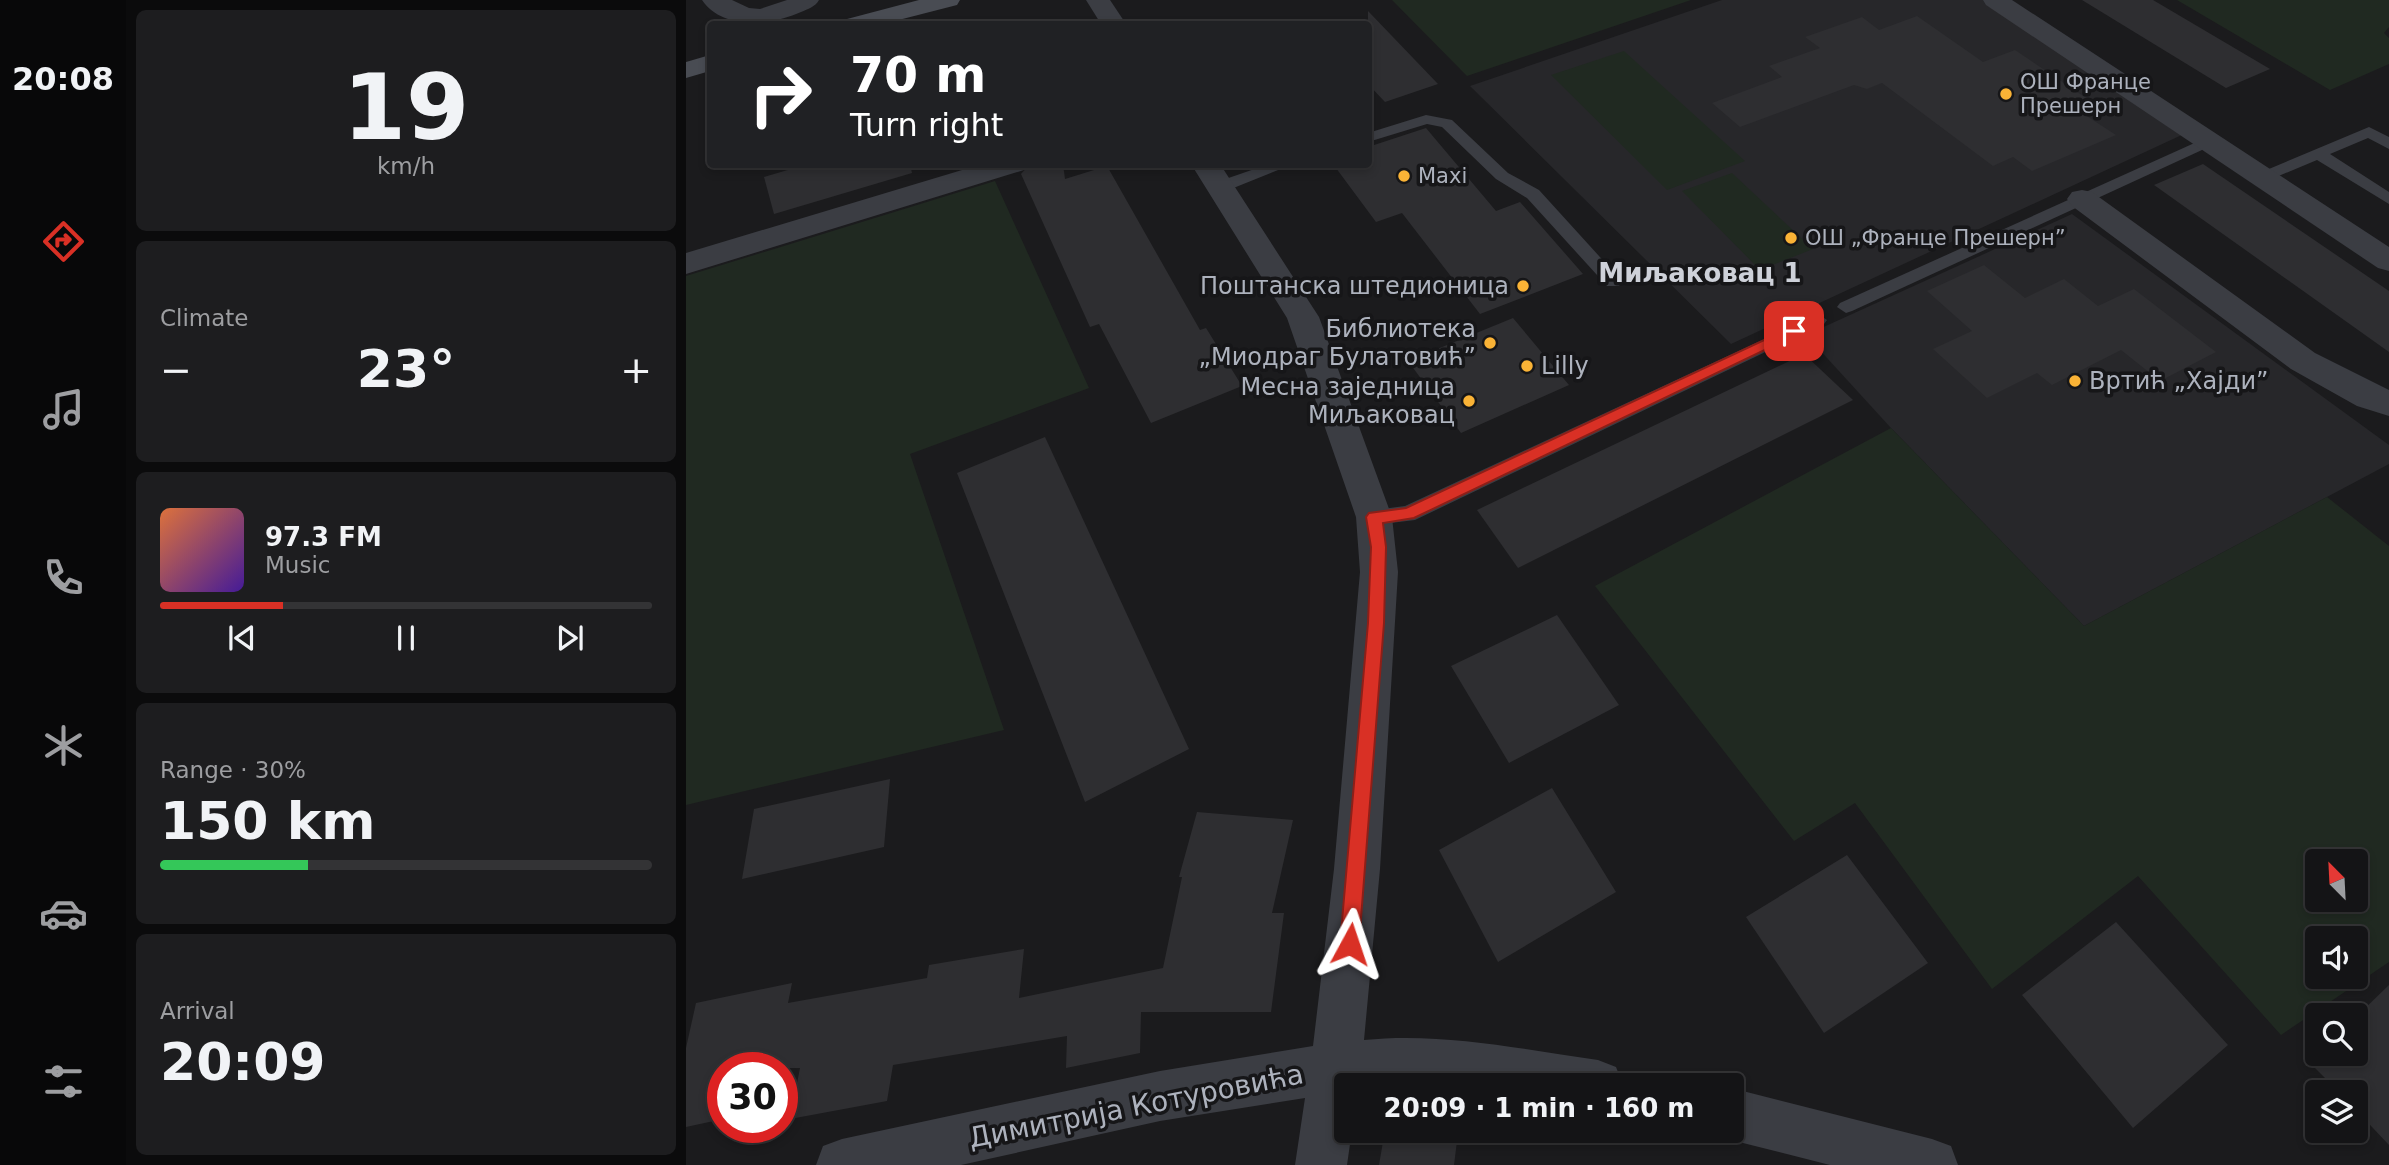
<!DOCTYPE html>
<meta charset="utf-8">
<style>
:root{--surface:#141416;--page:#1d1d1f;--text:#f1f3f6;--muted:#9d9ea1;--line:#333335;--accent:#d93025}
body{margin:0;font-family:"DejaVu Sans",sans-serif;background:var(--page);color:var(--text);height:100vh;display:flex;flex-direction:column;font-size:26px;white-space:nowrap}
*{box-sizing:border-box;margin:0}
p{font-size:23px;color:var(--muted)}
.icon{flex:none;width:38px;height:38px;fill:none;stroke:currentColor;stroke-width:2;stroke-linecap:round;stroke-linejoin:round}
.map{position:relative;flex:1;overflow:hidden}
.sheet{display:flex;flex-direction:column;gap:10px;padding:10px;background:#0b0b0c;width:560px}
.sheet>*{flex:none}
.banner{position:absolute;left:21px;top:21px;width:665px;height:147px;border-radius:7px;box-shadow:0 4px 10px #0003,0 0 0 2px var(--line);background:#202124;color:#fff;overflow:hidden}
.needle{width:46px;rotate:336deg}
.fabs{position:absolute;left:1619px;top:849px;display:grid;gap:14px}
.fabs a{display:grid;place-items:center;width:63px;height:63px;border-radius:7px;background:var(--surface);box-shadow:0 4px 10px #0003,0 0 0 2px var(--line);font-size:35px}
.speed{position:absolute;left:21px;top:1052px;display:flex;gap:14px;font-size:35px;font-weight:700;text-align:center}
.speed>*{display:grid;place-content:center;width:91px;height:91px;border-radius:50%;background:var(--surface);box-shadow:0 4px 10px #0003,0 0 0 2px var(--line);line-height:1}
.speed .limit{border:10px solid #d22;background:#fff;color:#111}
.pin{position:absolute;display:grid;place-items:center;width:60px;height:60px;color:#fff;margin:-30px;border-radius:14px;box-shadow:0 4px 10px #0006}
.me{position:absolute;width:77px;margin:-38px;rotate:5deg;stroke-linejoin:round;filter:drop-shadow(0 0 5px #0008)}
.turn{display:flex;align-items:center;gap:24px;height:147px;padding:0 28px;font-size:32px}
.turn .icon{width:91px;height:91px;stroke-width:2.5}
.turn b{display:block;font-size:49px;line-height:60px}
.big{font-size:52px;font-weight:600;line-height:1.1}
.sheet .tile{flex:1;display:flex;flex-direction:column;justify-content:center;gap:10px;min-width:0;padding:0 24px;border-radius:10px;background:var(--page)}
.sheet .dial{align-items:center;gap:0}
.dial b{font-size:91px;line-height:1}
.song{display:flex;align-items:center;gap:21px}
.cover{width:84px;height:84px;border-radius:10px;background:linear-gradient(135deg,hsl(20 70% 55%),hsl(260 70% 35%))}
.played{height:7px;border-radius:4px;background:linear-gradient(90deg,var(--accent) 25%,var(--line) 25%)}
.keys{display:flex;justify-content:space-around;direction:ltr}
.heat{display:flex;justify-content:space-between;align-items:center;font-size:38px;direction:ltr}
.charge{height:10px;border-radius:5px;background:linear-gradient(90deg,#34c759 30%,var(--line) 0)}
.trip{position:absolute;left:648px;top:1073px;width:410px;height:70px;border-radius:7px;background:var(--surface);box-shadow:0 4px 10px #0003,0 0 0 2px var(--line);font-weight:600;line-height:70px;text-align:center}
main{display:flex;flex:1;min-height:0}
.tab-bar{display:flex;flex-direction:column;width:126px;justify-content:space-around;align-items:center;background:#080809;color:var(--muted)}
.tab-bar .icon{width:49px;height:49px}
.tab-bar .current{color:var(--accent)}
.tab-bar b{font-size:32px;color:var(--text)}
.map>svg:first-child{display:block}
.built{fill:#27272a}
.green{fill:#202921;fill-rule:evenodd}
.building{fill:#2e2e31}
.lines{fill:none;stroke-linecap:round;stroke-linejoin:round}
.lane{fill:#3b3d43;fill-rule:evenodd}
.street{fill:#3b3d43;fill-rule:evenodd}
.secondary{fill:#494c53;fill-rule:evenodd}
.route{fill:#d93025;stroke:#8d1f18;stroke-width:2}
.poi-dot{fill:#fab336;stroke:#161618;stroke-width:2.5}
.labels{text-anchor:middle;dominant-baseline:central;stroke-width:7;stroke-linejoin:round;paint-order:stroke}
.far-poi-label{font-size:21px;fill:#adb2bd;stroke:#161618;text-anchor:start}
.poi-label{font-size:24px;fill:#adb2bd;stroke:#161618;text-anchor:end}
.neighbourhood-label{font-size:26px;font-weight:bold;fill:#ced1d9;stroke:#161618}
.near-street-label{font-size:28px;fill:#adb2bd;stroke:#161618}
</style>
<main>
<nav class="tab-bar">
<b>20:08</b>
<svg class="icon current" aria-label="directions" viewBox="0 0 24 24"><path d="M12 3l9 9-9 9-9-9zM9 14v-3h6M13 9l2 2-2 2"/></svg>
<svg class="icon" aria-label="music" viewBox="0 0 24 24"><path d="M9 18V5l10-2v13"/><circle cx="6" cy="18" r="3"/><circle cx="16" cy="16" r="3"/></svg>
<svg class="icon" aria-label="phone" viewBox="0 0 24 24"><path d="M5 4h4l2 5-3 2q2 4 5 5l2-3 5 2v4C11 20 4 13 5 4z"/></svg>
<svg class="icon" aria-label="climate" viewBox="0 0 24 24"><path d="M12 3v18M4 7l16 10M4 17L20 7"/></svg>
<svg class="icon" aria-label="car" viewBox="0 0 24 24"><path d="M5 17H2v-5l4-1 3-4h7l3 4 3 1v5h-3M9 17h6M6 11h13"/><circle cx="7" cy="17" r="2"/><circle cx="17" cy="17" r="2"/></svg>
<svg class="icon" aria-label="filters" viewBox="0 0 24 24"><path d="M4 7h16M4 17h16"/><circle cx="9" cy="7" r="2"/><circle cx="15" cy="17" r="2"/></svg>
</nav>
<section class="sheet">
<div class="tile dial"><b>19</b><p>km/h</p></div>
<div class="tile"><p>Climate</p>
<div class="heat"><a>−</a><b class="big">23°</b><a>+</a></div>
</div>
<div class="tile">
<div class="song"><i class="cover"></i><div><b>97.3 FM</b><p>Music</p></div></div>
<div class="played"></div>
<div class="keys"><svg class="icon" aria-label="previous" viewBox="0 0 24 24"><path d="M18 5L8 12l10 7zM5 5v14"/></svg><svg class="icon" aria-label="pause" viewBox="0 0 24 24"><path d="M8 5v14M16 5v14"/></svg><svg class="icon" aria-label="next" viewBox="0 0 24 24"><path d="M6 5l10 7-10 7zM19 5v14"/></svg></div>
</div>
<div class="tile"><p>Range · 30%</p><b class="big">150 km</b><div class="charge"></div></div>
<div class="tile"><p>Arrival</p><b class="big">20:09</b></div>
</section>
<div class="map">
<svg width="1703" height="1165" viewBox="0 0 1703 1165">
<rect width="100%" height="100%" fill="#1b1b1d"/>
<!-- built -->
<g class="built">
<path d="M1036,0H1305L1500,133L1045,344L784,86Z"/>
<path d="M1386,214L1703,445V464L1398,626L1205,428L1120,335Z"/>
</g>
<!-- green -->
<g class="green">
<path d="M706,0H1005L781,76Z"/>
<path d="M1491,0H1703V27L1698,33L1703,38V64L1644,90Z"/>
<path d="M938,51L1059,161L981,190L865,75Z"/>
<path d="M1046,173L1127,249L1074,270L996,191Z"/>
<path d="M309,181L403,388L224,454L318,730L0,805V276Z"/>
<path d="M1205,428L1398,626L1641,497L1703,546V962L1595,1035L1452,876L1306,989L1169,803L1108,841L909,586ZM1631,861H1670V900H1631ZM1631,938H1670V976H1631Z"/>
</g>
<!-- building -->
<g class="building">
<path d="M1396,0H1467L1584,69L1540,88Z"/>
<path d="M682,11L752,84L699,102L682,84Z"/>
<path d="M1231,16L1297,62L1329,50L1412,106L1396,113L1430,135L1346,171L1327,157L1307,166L1196,83L1181,89L1168,85L1054,127L1026,103L1096,77L1083,66L1134,48L1119,37L1176,17L1193,30Z"/>
<path d="M740,128L810,211L834,202L897,274L794,314L716,213L690,222L647,164H682V147Z"/>
<path d="M122,164H224L226,173L88,214L78,177Z"/>
<path d="M344,164H377L379,179L421,166L514,330L520,328L556,386L465,423L413,324L404,327L335,174Z"/>
<path d="M1517,164L1703,291V352L1468,185Z"/>
<path d="M1298,265L1339,298L1378,279L1412,306L1448,289L1530,352L1474,381L1435,350L1366,385L1351,373L1301,398L1247,349L1286,331L1241,291Z"/>
<path d="M827,318L883,385L775,433L722,361Z"/>
<path d="M1118,354L1167,400L832,568L791,510Z"/>
<path d="M359,437L503,749L399,802L271,473Z"/>
<path d="M871,615L933,705L823,763L765,666Z"/>
<path d="M204,779L198,847L56,879L68,809Z"/>
<path d="M866,788L930,892L812,962L753,850Z"/>
<path d="M511,812L607,820L586,913H598L585,1012H455L454,1053L380,1068L381,1036L207,1065L201,1101L104,1119L114,1068H37V1119L0,1127V1048L10,1003L106,983L102,1003L241,978L243,965L338,949L333,998L477,968L496,877H493Z"/>
<path d="M1161,855L1242,963L1138,1033L1060,917Z"/>
<path d="M1430,922L1542,1045L1447,1128L1336,995Z"/>
<path d="M1703,985V1145L1670,1110V1092H1653L1622,1061L1631,1053L1670,1054V1017Z"/>
<path d="M699,1130L772,1133L768,1165H693Z"/>
</g>
<g class="lines">
<!-- lane -->
<g class="lane">
<path d="M740,115L766,120L822,173L853,190L933,278L936,282L933,286H921L841,198L810,179L756,127L741,124L682,142V133Z"/>
<path d="M1683,127L1703,137V149L1682,138L1644,154L1703,192V204L1631,160L1583,180H1571L1569,177L1571,174Z"/>
<path d="M1524,136L1529,138L1532,141L1529,144L1166,311L1160,313L1151,307L1154,303Z"/>
<path d="M583,164H607L540,191H528L526,187L528,183Z"/>
<path d="M1132,314L1141,320L1138,324L729,520L688,525L681,523L678,517L681,511L719,506Z"/>
</g>
<!-- street -->
<g class="street">
<path d="M16,0H46L63,8L74,9L101,0H133C129,7 122,9 115,12C86,25 37,31 16,0Z"/>
<path d="M400,0H424L440,24H415Z"/>
<path d="M1297,0H1326L1703,247V271L1692,268L1300,5Z"/>
<path d="M296,164H342L338,170L0,274V253Z"/>
<path d="M505,164H534L633,317L706,517L712,572L694,869L678,1040C756,1032 834,1049 912,1060L930,1067L937,1085H660V1130H666L661,1165H609L619,1098L474,1121L275,1165H130L137,1146L156,1139L474,1071L627,1046L648,869L674,572L670,517L601,318Z"/>
<path d="M1396,190L1406,192L1629,353L1703,390V416L1671,406L1605,369L1386,206L1381,199L1386,192Z"/>
<path d="M1045,1088L1246,1139L1265,1146L1272,1165H1144L1045,1140L1026,1130H1045Z"/>
</g>
<!-- secondary -->
<g class="secondary">
<path d="M233,0H274L271,5L197,24H157L161,19Z"/>
<path d="M24,55V71L0,78V62Z"/>
</g>
</g>
<!-- route -->
<path class="route" d="M1108,326L1112,328V334L728,518L697,523L700,547L698,623L673,944L670,951L664,954L657,951L654,944L682,623L685,547L680,517L683,513L720,508Z"/>
<!-- markers -->
<g class="poi-dot">
<circle cx="1320" cy="94" r="7"/>
<circle cx="718" cy="176" r="7"/>
<circle cx="1105" cy="238" r="7"/>
<circle cx="837" cy="286" r="7"/>
<circle cx="804" cy="343" r="7"/>
<circle cx="841" cy="366" r="7"/>
<circle cx="1389" cy="381" r="7"/>
<circle cx="783" cy="401" r="7"/>
</g>
<g class="labels">
<!-- far-poi labels -->
<g class="far-poi-label">
<text x="1334" y="82">ОШ Франце<tspan x="1334" dy="24">Прешерн</tspan></text>
<text x="732" y="176">Maxi</text>
<text x="1119" y="238">ОШ „Франце Прешерн”</text>
</g>
<!-- poi labels -->
<g class="poi-label">
<text x="823" y="286">Поштанска штедионица</text>
<text x="790" y="329">Библиотека<tspan x="790" dy="28">„Миодраг Булатовић”</tspan></text>
<text x="855" y="366" text-anchor="start">Lilly</text>
<text x="1403" y="381" text-anchor="start">Вртић „Хајди”</text>
<text x="769" y="387">Месна заједница<tspan x="769" dy="28">Миљаковац</tspan></text>
</g>
<!-- neighbourhood labels -->
<g class="neighbourhood-label">
<text x="1014" y="273">Миљаковац 1</text>
</g>
<!-- near-street labels -->
<g class="near-street-label">
<text transform="translate(450 1106) rotate(-11)">Димитрија Котуровића</text>
</g>
</g>
</svg>
<div class="fabs">
<a><svg class="needle" viewBox="-14 -14 28 28"><path d="M0-13l5 13h-10z" fill="#e53935"/><path d="M0 13l5-13h-10z" fill="#9d9ea1"/></svg></a>
<a><svg class="icon" aria-label="sound" viewBox="0 0 24 24"><path d="M4 9h4l5-4v14l-5-4H4zM17 9q2 3 0 6"/></svg></a>
<a><svg class="icon" aria-label="search" viewBox="0 0 24 24"><circle cx="10" cy="10" r="6"/><path d="M15 15l6 6"/></svg></a>
<a><svg class="icon" aria-label="layers" viewBox="0 0 24 24"><path d="M12 4l9 5-9 5-9-5zM3 14l9 5 9-5"/></svg></a>
</div>
<div class="speed"><div class="limit">30</div></div>
<div class="pin" style="left:1108px;top:331px;background:#d93025"><svg class="icon" aria-label="arrive" viewBox="0 0 24 24"><path d="M6 21V4h12l-3 4 3 4H6"/></svg></div>
<svg class="me" style="left:664px;top:944px" viewBox="-20 -20 40 40"><path d="M0-17L14 15 0 8-14 15z" fill="#d93025" stroke="#fff" stroke-width="4"/></svg>
<div class="trip">20:09 · 1 min · 160 m</div>
<div class="banner">
<div class="turn"><svg class="icon" aria-label="right" viewBox="0 0 24 24"><path d="M7 20v-9h11M14 6l5 5-5 5"/></svg><div><b>70 m</b>Turn right</div></div>
</div>
</div>
</main>
